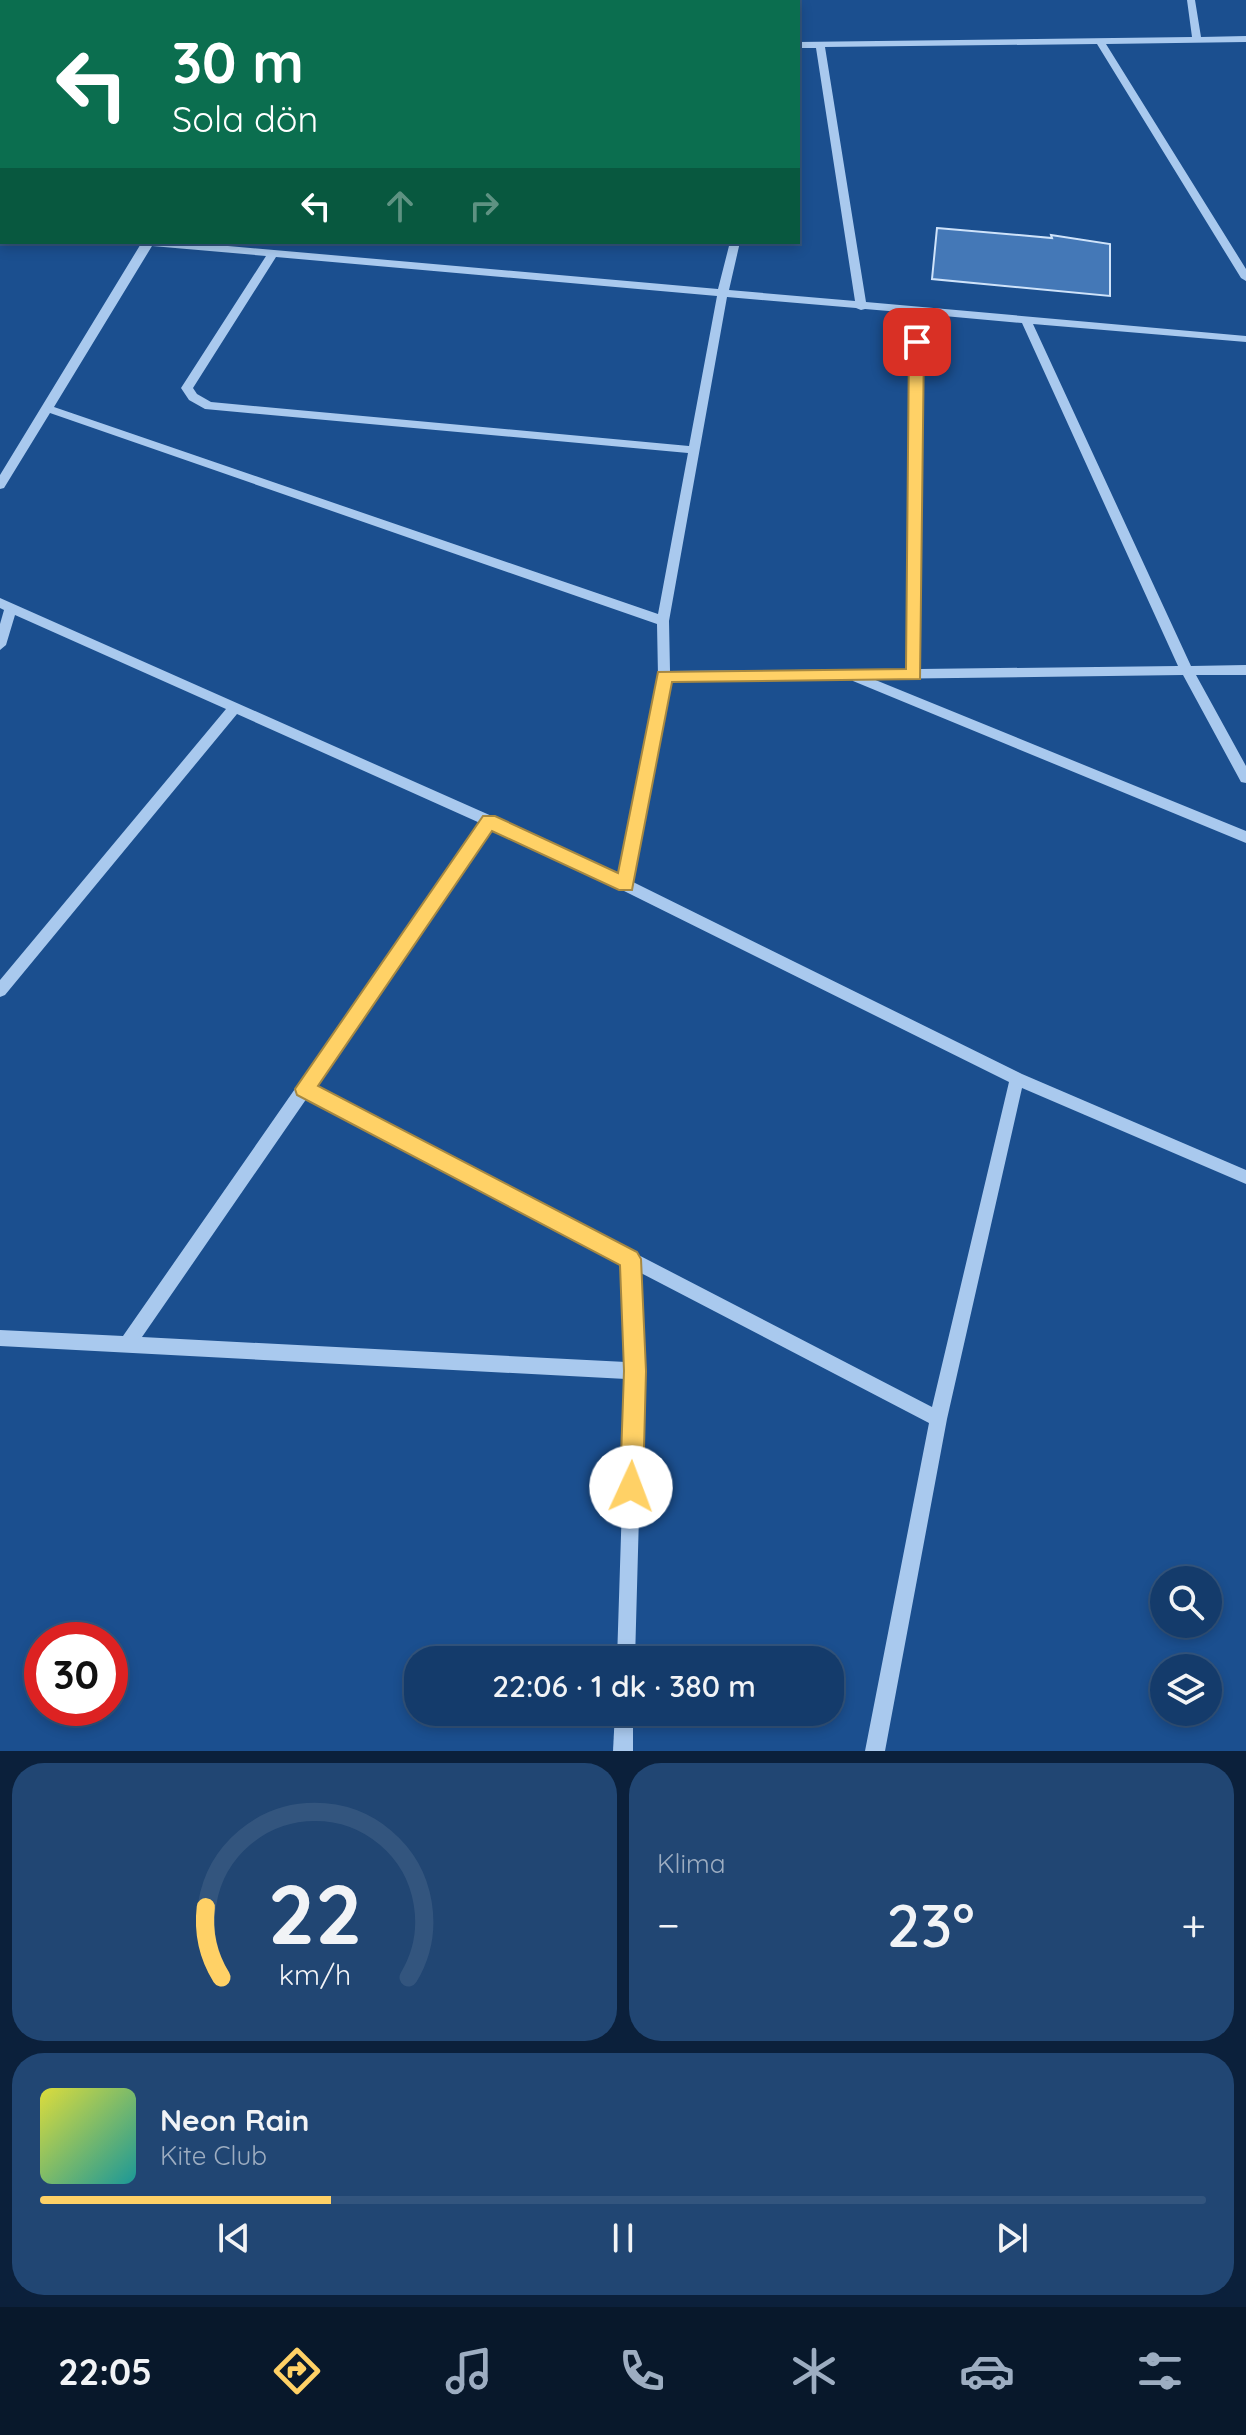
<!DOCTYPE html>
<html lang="tr">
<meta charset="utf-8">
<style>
:root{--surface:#143b6b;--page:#214673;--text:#f1f3f6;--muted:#9dadc1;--line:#33557e;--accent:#ffd166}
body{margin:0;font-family:Quicksand,sans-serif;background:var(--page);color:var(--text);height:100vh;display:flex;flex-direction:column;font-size:30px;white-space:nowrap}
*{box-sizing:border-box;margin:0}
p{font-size:26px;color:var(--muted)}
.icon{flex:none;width:44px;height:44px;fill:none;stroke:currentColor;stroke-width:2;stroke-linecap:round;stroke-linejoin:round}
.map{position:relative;height:1751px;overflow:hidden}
.panel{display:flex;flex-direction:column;gap:12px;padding:12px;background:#0b203b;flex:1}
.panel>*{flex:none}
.banner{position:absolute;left:0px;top:0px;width:800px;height:244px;box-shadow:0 4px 12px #0003,0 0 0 2px var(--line);background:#0b6e4f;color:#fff;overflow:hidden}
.buttons{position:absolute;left:1150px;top:1566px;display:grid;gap:16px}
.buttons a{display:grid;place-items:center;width:72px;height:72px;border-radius:50%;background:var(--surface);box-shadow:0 4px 12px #0003,0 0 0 2px var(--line);font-size:40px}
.speed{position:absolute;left:24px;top:1622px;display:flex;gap:16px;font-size:40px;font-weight:700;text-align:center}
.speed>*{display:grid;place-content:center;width:104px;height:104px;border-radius:50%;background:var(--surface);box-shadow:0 4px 12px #0003,0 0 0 2px var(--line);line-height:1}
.speed .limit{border:12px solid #d22;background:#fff;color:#111}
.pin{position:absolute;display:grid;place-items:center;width:68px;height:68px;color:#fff;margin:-34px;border-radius:16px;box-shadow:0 4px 12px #0006}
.me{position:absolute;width:88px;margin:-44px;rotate:2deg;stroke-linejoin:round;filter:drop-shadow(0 0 6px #0008)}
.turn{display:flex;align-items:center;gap:28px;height:168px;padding:0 40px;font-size:36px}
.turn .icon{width:104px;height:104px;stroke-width:2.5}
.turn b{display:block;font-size:56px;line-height:68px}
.lanes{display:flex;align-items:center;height:76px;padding:0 40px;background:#0003;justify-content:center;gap:40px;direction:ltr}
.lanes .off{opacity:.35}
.big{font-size:60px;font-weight:600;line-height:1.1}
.panel .card{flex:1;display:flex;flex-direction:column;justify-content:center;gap:12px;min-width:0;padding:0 28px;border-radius:32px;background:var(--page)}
.panel .dial{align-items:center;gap:0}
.dial svg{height:208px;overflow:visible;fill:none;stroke:var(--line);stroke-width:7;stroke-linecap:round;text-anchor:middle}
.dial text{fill:var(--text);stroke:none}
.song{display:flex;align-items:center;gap:24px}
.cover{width:96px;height:96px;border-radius:12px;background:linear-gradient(135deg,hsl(60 70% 55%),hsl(180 70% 35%))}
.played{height:8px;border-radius:4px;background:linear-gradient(90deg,var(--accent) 25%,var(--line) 25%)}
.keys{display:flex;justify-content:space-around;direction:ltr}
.heat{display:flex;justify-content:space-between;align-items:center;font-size:44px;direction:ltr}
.panel .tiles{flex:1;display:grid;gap:12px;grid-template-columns:1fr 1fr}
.card:last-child{grid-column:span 2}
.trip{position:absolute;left:404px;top:1646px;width:440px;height:80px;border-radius:32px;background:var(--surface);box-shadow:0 4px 12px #0003,0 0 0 2px var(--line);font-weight:600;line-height:80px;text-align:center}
.tab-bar{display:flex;height:128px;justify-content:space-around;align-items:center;background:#08182b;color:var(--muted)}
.tab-bar .icon{width:56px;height:56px}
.tab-bar .on{color:var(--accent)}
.tab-bar b{font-size:36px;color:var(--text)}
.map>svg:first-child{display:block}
.building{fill:#4478b7;stroke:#cfe3fa;stroke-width:2}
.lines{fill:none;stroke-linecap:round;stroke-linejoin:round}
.minor{fill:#a9c9ee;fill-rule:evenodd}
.route{fill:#ffd166;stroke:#a68842;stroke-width:2}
</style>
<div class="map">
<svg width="1246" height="1751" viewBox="0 0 1246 1751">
<rect width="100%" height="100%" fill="#1b4f8f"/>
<!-- building -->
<path class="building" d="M937,228L1052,238L1051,235L1110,244V296L932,279Z"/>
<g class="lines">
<!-- minor -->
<g class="minor">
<path d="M67,0H75L74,2H66Z"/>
<path d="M182,0H210L211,2H183Z"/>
<path d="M437,0H445L444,2H436Z"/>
<rect x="764" y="0" width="8" height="2"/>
<path d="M1187,0H1195L1201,37L1246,36V42L1106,44L1246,269V281L1241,278L1097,44L825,47L866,302L1246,336V342L1033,324L1191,666L1246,665V675H1196L1246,766V783L1241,782L1183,675L873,679L1246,831V843L853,681L852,679L670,681L633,882L1022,1074L1246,1170V1184L1022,1088L947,1419L885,1751H865L929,1423L639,1272L643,1371L635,1660H617L626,1379L0,1346V1330L123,1336L480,823L237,714L5,995L0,997V980L226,709L15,615L6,645L0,650V624L4,610L0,608V598L494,817L620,876L658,676L657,624L50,413L4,488L0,489V475L142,242H183L718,289L730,242H740L729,290L855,301L816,48H798V42L1192,37ZM152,246L266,256L181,388L189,400L205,409L688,453L658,614L54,407ZM276,257L717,296L689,446L211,402L197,394L193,388ZM727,297L856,308L861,310L865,309L912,313L908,669L670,671L669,621ZM922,314L1022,323L1178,666L920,669ZM491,828L620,889L1009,1082L932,1407L314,1087ZM307,1098L622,1263L626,1362L142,1337Z"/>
<path d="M2,93V100L0,101V94Z"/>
<rect x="0" y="223" width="2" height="7"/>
<path d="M615,1712H633V1751H613Z"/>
</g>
</g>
<!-- route -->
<path class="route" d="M917,337L924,342L920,679L672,682L632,890H619L492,831L318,1086L637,1252L641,1259L646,1371L643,1487L639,1495L631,1498L623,1495L620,1487L624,1371L620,1265L297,1095L295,1089L483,816H495L618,873L658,672L906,669L909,342Z"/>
</svg>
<div class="buttons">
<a><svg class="icon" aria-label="search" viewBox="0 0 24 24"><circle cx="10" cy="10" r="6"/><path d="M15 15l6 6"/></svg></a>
<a><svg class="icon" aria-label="layers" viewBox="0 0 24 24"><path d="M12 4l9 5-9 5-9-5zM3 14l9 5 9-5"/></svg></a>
</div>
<div class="speed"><div class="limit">30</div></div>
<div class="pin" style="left:917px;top:342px;background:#d93025"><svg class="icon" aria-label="arrive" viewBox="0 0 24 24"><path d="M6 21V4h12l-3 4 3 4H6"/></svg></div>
<svg class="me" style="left:631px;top:1487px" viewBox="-20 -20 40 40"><circle r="19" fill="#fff"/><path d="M0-13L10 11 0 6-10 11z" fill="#ffd166"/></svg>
<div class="trip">22:06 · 1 dk · 380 m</div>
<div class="banner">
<div class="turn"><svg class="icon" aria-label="left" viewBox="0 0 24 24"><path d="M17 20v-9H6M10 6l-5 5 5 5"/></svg><div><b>30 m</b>Sola dön</div></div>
<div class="lanes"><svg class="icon" aria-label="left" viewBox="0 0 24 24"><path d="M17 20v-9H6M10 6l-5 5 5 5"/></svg><svg class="icon off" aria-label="ahead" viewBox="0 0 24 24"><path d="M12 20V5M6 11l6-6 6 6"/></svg><svg class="icon off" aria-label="right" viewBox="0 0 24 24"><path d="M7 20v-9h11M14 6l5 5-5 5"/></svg></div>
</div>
</div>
<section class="panel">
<div class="tiles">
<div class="card dial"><svg viewBox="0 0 100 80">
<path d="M14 69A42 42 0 1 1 86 69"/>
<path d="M14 69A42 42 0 0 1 8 42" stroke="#ffd166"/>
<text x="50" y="56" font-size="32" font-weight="700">22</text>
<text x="50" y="72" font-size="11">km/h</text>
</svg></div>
<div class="card"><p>Klima</p>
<div class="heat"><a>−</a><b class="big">23°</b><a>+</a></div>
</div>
<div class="card">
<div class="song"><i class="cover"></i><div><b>Neon Rain</b><p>Kite Club</p></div></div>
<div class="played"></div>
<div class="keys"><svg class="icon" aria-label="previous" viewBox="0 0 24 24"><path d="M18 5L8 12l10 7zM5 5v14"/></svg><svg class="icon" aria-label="pause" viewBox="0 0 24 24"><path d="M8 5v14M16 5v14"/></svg><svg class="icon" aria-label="next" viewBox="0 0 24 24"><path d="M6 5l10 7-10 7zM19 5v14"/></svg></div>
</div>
</div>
</section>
<nav class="tab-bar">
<b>22:05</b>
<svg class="icon on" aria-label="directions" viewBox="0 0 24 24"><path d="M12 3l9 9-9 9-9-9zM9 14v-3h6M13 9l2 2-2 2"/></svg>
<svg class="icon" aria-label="music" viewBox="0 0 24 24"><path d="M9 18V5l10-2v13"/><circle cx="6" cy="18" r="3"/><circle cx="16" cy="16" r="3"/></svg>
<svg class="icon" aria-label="phone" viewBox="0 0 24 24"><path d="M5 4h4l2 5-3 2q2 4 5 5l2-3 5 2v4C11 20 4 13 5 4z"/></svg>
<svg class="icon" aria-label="climate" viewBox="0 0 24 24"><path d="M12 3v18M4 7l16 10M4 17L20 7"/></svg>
<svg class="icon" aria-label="car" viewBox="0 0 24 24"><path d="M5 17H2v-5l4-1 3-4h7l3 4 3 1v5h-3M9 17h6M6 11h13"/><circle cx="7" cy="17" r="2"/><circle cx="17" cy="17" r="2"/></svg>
<svg class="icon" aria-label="filters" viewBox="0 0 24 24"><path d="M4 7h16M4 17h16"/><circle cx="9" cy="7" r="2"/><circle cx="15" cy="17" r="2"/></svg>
</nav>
